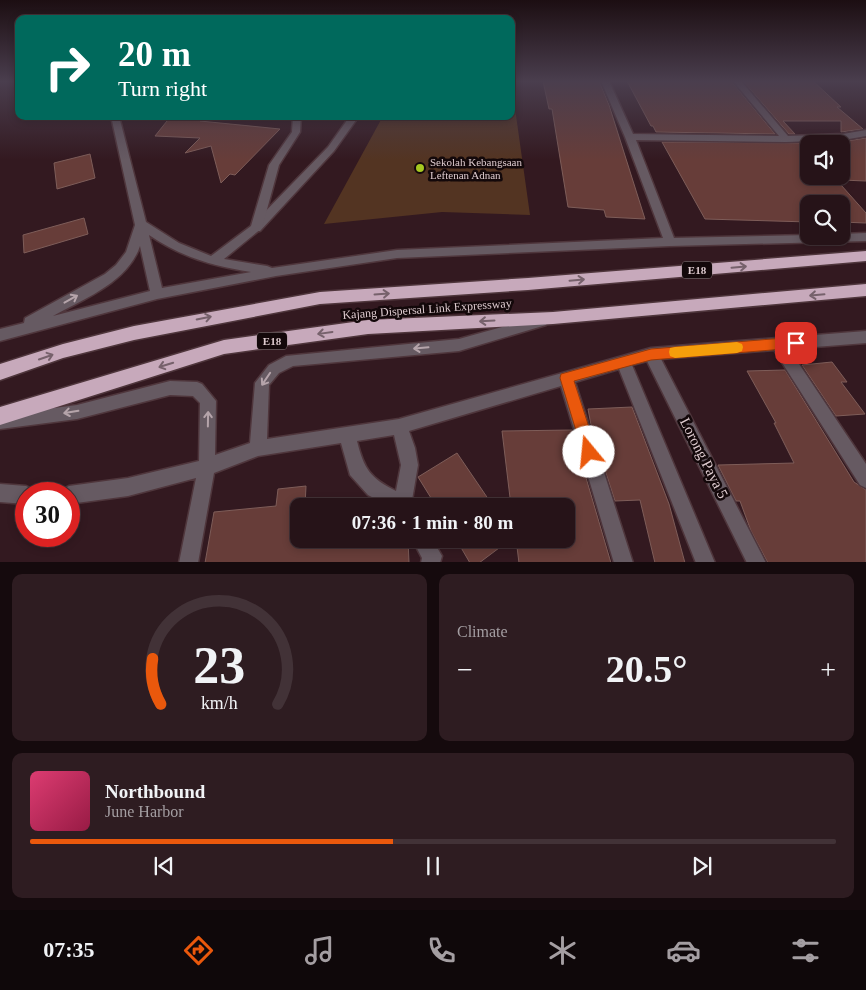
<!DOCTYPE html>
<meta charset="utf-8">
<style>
:root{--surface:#261318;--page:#2e1c21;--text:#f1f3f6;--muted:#a49ea2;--line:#423237;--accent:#ea580c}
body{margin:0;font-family:Georgia,serif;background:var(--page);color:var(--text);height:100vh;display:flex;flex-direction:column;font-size:19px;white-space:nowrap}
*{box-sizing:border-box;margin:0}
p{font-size:16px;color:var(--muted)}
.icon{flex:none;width:28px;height:28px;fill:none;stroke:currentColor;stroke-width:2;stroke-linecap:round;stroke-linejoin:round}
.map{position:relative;height:562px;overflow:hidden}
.drawer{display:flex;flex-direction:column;gap:12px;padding:12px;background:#150a0d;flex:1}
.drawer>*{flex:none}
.guide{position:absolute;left:15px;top:15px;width:500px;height:105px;border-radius:10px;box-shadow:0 2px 8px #0003,0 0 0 1px var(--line);background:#00695c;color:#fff;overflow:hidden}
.controls{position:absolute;left:800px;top:135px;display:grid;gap:10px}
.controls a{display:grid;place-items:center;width:50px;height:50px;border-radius:10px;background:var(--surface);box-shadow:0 2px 8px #0003,0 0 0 1px var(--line);font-size:25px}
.speed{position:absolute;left:15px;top:482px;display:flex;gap:10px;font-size:25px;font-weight:700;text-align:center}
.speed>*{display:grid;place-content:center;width:65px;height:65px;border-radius:50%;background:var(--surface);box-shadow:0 2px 8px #0003,0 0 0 1px var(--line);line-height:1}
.speed .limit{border:8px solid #d22;background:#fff;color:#111}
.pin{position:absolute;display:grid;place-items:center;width:42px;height:42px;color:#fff;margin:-21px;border-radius:10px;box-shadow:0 2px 8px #0006}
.me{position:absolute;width:55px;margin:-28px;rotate:343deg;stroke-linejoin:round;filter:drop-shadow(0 0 4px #0008)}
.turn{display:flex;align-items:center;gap:18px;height:105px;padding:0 20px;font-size:22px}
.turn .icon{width:65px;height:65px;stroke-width:2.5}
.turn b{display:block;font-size:35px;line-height:42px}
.big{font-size:38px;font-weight:800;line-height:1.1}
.drawer .card{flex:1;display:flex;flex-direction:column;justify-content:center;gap:8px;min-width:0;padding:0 18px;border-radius:10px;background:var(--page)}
.drawer .dial{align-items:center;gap:0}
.dial svg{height:130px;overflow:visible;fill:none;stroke:var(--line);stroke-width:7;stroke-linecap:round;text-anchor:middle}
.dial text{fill:var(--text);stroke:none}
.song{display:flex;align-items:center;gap:15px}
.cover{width:60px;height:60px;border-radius:8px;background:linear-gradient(135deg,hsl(340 70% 55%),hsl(340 70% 35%))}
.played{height:5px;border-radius:2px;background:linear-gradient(90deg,var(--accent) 45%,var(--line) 45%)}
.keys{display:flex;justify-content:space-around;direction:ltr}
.heat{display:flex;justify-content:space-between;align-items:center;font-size:28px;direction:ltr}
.drawer .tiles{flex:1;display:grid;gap:12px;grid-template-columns:1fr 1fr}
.card:last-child{grid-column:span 2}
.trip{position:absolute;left:290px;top:498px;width:285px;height:50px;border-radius:10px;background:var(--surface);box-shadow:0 2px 8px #0003,0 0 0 1px var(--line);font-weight:800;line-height:50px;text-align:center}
.tabs{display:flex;height:80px;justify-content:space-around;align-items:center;background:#0f080a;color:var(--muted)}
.tabs .icon{width:35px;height:35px}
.tabs .on{color:var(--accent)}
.tabs b{font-size:22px;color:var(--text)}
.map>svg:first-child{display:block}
.green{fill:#533422}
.building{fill:#673d39;stroke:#7e5d59}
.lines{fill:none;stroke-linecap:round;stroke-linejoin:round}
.lane-casing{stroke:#4f363c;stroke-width:3}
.street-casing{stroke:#4f363c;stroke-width:3}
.highway-casing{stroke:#4f363c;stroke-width:3}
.lane{fill:#665a62;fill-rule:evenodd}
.street{fill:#665a62;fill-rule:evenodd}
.highway{fill:#c7a9bb;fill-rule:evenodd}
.oneway{stroke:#76616b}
.oneway2{stroke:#b5a4aa}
.route{fill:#ea580c;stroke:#983908}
.slow{fill:#f59e0b}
.poi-dot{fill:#a6c820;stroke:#13080a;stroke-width:2}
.labels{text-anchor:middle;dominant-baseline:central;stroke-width:5;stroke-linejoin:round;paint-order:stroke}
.far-poi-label{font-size:11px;fill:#dfccd0;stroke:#13080a;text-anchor:start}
.shield{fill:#13080a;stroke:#a29195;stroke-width:1}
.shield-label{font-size:11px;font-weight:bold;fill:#dfccd0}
.street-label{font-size:12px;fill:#dfccd0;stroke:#13080a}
.near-street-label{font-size:15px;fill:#dfccd0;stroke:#13080a}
</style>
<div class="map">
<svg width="866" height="563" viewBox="0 0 866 563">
<rect width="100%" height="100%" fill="#331920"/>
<!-- green -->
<path class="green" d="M511,101H514L530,215L442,212L324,224L383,116H511Z"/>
<!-- building -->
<g class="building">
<path d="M543,81H599L609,105L645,219L606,217L604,210L568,207L552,109H549Z"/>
<path d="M627,81H731L775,134L656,132L653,126H651Z"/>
<path d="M743,81H813L841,107H837L863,129L841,132V121H783L795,134H789Z"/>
<path d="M171,116H203L200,121L280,129L235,175L230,174L221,183L211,146L185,153L200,138L155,136Z"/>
<path d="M866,138V181L841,180V142Z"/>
<path d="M662,142L804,143L809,149V176H833L866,213V223L841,222V204H809V222L705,219Z"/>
<path d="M90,154L95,178L57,189L54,163Z"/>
<path d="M84,218L88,234L24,253L23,235Z"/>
<path d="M832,362L847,382H841L865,414L836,416L802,365Z"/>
<path d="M785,370L854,482L866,490V563H768L751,531L740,501H736L718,465L794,463L774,423H776L747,371Z"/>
<path d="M632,407L669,504L685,563H655L640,500L615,501L592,430L588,409Z"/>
<path d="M572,430L611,563H519L516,539H566V506H511L502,431Z"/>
<path d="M457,453L493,506H436L418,477Z"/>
<path d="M306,486L305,506H299V539H408L409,563H205L214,512L276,506L278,489Z"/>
<path d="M456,539H511L479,563H470Z"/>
</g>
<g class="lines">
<!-- lane casing -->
<g class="lane-casing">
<path id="lane" d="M350,116H359L334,151L260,231H252L250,228L252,225L328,147Z"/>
</g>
<!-- street casing -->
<g class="street-casing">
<g id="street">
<path d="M601,81H609L633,134L779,136L733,81H741L788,136L843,134L866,130V136L843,140L786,142L636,140L674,238L809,235V236H841V234L866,233V241L670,246L397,258L276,276L157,299L0,341V329L24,323L25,318L105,274L116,265L126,252L135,225L111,116H119L146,222L179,243L211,256L251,226L269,165L292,132L293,116H301L300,132L279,165L262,228L224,259L267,266L272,268L397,250L663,238L625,137ZM149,235C181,257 213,266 251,272L162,288ZM140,246L150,291L53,316C84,299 128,282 140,246Z"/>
<path d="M541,316L546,317L548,321L546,325L459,351L293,366L279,373L269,385L267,439L399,419L651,348L866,331V343L789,349L866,464V488L860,485L774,350L661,359L766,563H747L647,361L632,365L715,563H696L619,369L575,382L633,563H614L561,386L409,431L415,448L418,465L411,506H389L368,495L350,475L341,443L258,456L214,473L198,563H179L196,478L128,496L69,504V494H61L63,489L69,486L128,478L199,461L200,403L193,396L170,395L77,419L0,429V415L77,405L170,381L197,382L202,384L216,401L215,455L250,443L255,383L269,365L286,356L459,339ZM394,435L401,465L396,491C370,478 364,469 357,441Z"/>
<path d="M0,484L26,486L32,489L34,494H26V504L0,502Z"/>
<path d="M412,539H432L442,556L440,563H421L422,558Z"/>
</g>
</g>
<!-- highway casing -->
<g class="highway-casing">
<g id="highway">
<path d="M866,251V261L528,290L320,304L134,340L63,358L0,380V364L63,344L134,326L320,292L528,278Z"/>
<path d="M866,284V296L553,324L368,334L224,354L0,425V407L224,340L368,320L553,312Z"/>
</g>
</g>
<!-- lane -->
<use href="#lane" class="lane"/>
<!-- street -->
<use href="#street" class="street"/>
<!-- highway -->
<use href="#highway" class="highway"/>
</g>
<!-- one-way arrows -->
<defs><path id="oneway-shaft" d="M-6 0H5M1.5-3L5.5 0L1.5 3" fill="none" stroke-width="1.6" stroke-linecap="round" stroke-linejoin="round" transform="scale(1.25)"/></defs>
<g class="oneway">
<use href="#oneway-shaft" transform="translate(739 267) rotate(-5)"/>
<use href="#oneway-shaft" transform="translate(577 280) rotate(-5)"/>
<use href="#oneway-shaft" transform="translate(382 294) rotate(-4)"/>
<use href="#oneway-shaft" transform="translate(817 295) rotate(175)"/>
<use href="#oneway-shaft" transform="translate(204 318) rotate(-11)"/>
<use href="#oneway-shaft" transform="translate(487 321) rotate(177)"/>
<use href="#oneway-shaft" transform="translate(325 333) rotate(172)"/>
<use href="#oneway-shaft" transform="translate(46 357) rotate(-19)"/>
<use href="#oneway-shaft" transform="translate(166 365) rotate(163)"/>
</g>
<g class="oneway2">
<use href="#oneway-shaft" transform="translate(71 299) rotate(-29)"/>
<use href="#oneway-shaft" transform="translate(421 348) rotate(175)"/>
<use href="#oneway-shaft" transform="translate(266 379) rotate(124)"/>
<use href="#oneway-shaft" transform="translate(71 412) rotate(171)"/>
<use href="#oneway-shaft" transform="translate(208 419) rotate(-89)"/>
</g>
<!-- sky -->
<linearGradient id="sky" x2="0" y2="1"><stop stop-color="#1c0e12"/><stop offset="0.51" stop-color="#4a3e4e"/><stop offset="1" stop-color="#4a3e4e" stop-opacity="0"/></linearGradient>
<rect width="866" height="160" fill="url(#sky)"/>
<!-- route -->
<path class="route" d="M796,337L800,339L802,343L800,346L796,348L651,360L574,381L597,452L595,457L589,459L584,457L560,378L561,374L651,349Z"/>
<!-- slow -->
<path class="slow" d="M737,342L742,344L743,347L742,351L737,353L675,358L670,356L669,352L670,348L675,347Z"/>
<!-- markers -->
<circle class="poi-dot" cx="420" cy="168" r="5"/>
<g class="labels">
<!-- far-poi labels -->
<g class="far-poi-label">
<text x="430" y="162">Sekolah Kebangsaan<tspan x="430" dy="13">Leftenan Adnan</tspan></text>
</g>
<!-- shield labels -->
<g class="shield">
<rect x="682" y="261.5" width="30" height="17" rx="4"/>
<rect x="257" y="332.5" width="30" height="17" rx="4"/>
</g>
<g class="shield-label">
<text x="697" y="270">E18</text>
<text x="272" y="341">E18</text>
</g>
<!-- street labels -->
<g class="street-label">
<text transform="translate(427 309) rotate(-4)">Kajang Dispersal Link Expressway</text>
</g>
<!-- near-street labels -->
<g class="near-street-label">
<text transform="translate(704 458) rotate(63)">Lorong Paya 5</text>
</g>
</g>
</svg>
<div class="controls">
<a><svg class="icon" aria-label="sound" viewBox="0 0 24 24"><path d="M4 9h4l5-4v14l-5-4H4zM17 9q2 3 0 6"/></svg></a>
<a><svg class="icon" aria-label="search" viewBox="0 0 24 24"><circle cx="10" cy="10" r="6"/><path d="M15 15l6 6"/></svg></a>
</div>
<div class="speed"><div class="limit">30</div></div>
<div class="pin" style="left:796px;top:343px;background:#d93025"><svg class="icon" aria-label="arrive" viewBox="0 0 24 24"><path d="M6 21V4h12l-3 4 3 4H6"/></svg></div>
<svg class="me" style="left:589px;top:452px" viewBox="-20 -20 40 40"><circle r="19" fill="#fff"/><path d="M0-13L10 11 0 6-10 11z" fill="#ea580c"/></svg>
<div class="trip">07:36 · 1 min · 80 m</div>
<div class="guide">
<div class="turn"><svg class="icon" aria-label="right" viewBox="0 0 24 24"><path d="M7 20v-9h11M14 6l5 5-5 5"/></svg><div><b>20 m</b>Turn right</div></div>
</div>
</div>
<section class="drawer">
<div class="tiles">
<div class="card dial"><svg viewBox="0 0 100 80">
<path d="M14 69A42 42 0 1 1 86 69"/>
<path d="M14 69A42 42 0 0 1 9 41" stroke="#ea580c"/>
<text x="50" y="56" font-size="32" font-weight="700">23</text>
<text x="50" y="72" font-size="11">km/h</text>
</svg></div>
<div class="card"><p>Climate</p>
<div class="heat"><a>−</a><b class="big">20.5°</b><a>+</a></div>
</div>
<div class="card">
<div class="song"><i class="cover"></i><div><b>Northbound</b><p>June Harbor</p></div></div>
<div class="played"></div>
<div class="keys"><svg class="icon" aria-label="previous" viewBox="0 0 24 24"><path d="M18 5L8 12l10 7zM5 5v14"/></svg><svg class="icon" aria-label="pause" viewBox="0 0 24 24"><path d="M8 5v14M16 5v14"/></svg><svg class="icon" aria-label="next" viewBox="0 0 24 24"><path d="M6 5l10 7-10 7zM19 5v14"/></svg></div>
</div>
</div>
</section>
<nav class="tabs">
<b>07:35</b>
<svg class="icon on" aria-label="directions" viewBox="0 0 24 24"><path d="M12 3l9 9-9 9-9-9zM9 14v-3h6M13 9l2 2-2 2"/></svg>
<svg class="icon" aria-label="music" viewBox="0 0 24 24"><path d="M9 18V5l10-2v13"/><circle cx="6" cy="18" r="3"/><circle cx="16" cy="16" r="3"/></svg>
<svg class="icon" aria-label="phone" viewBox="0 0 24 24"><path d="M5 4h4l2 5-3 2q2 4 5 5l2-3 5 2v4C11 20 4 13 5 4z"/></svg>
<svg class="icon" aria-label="climate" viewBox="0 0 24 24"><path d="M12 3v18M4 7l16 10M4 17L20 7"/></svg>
<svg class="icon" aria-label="car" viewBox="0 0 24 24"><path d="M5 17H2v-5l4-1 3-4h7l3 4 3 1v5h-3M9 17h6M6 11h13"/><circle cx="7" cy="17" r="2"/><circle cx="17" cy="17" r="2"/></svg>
<svg class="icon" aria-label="filters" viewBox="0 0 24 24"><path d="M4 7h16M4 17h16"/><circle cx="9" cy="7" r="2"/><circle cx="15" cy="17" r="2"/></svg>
</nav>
